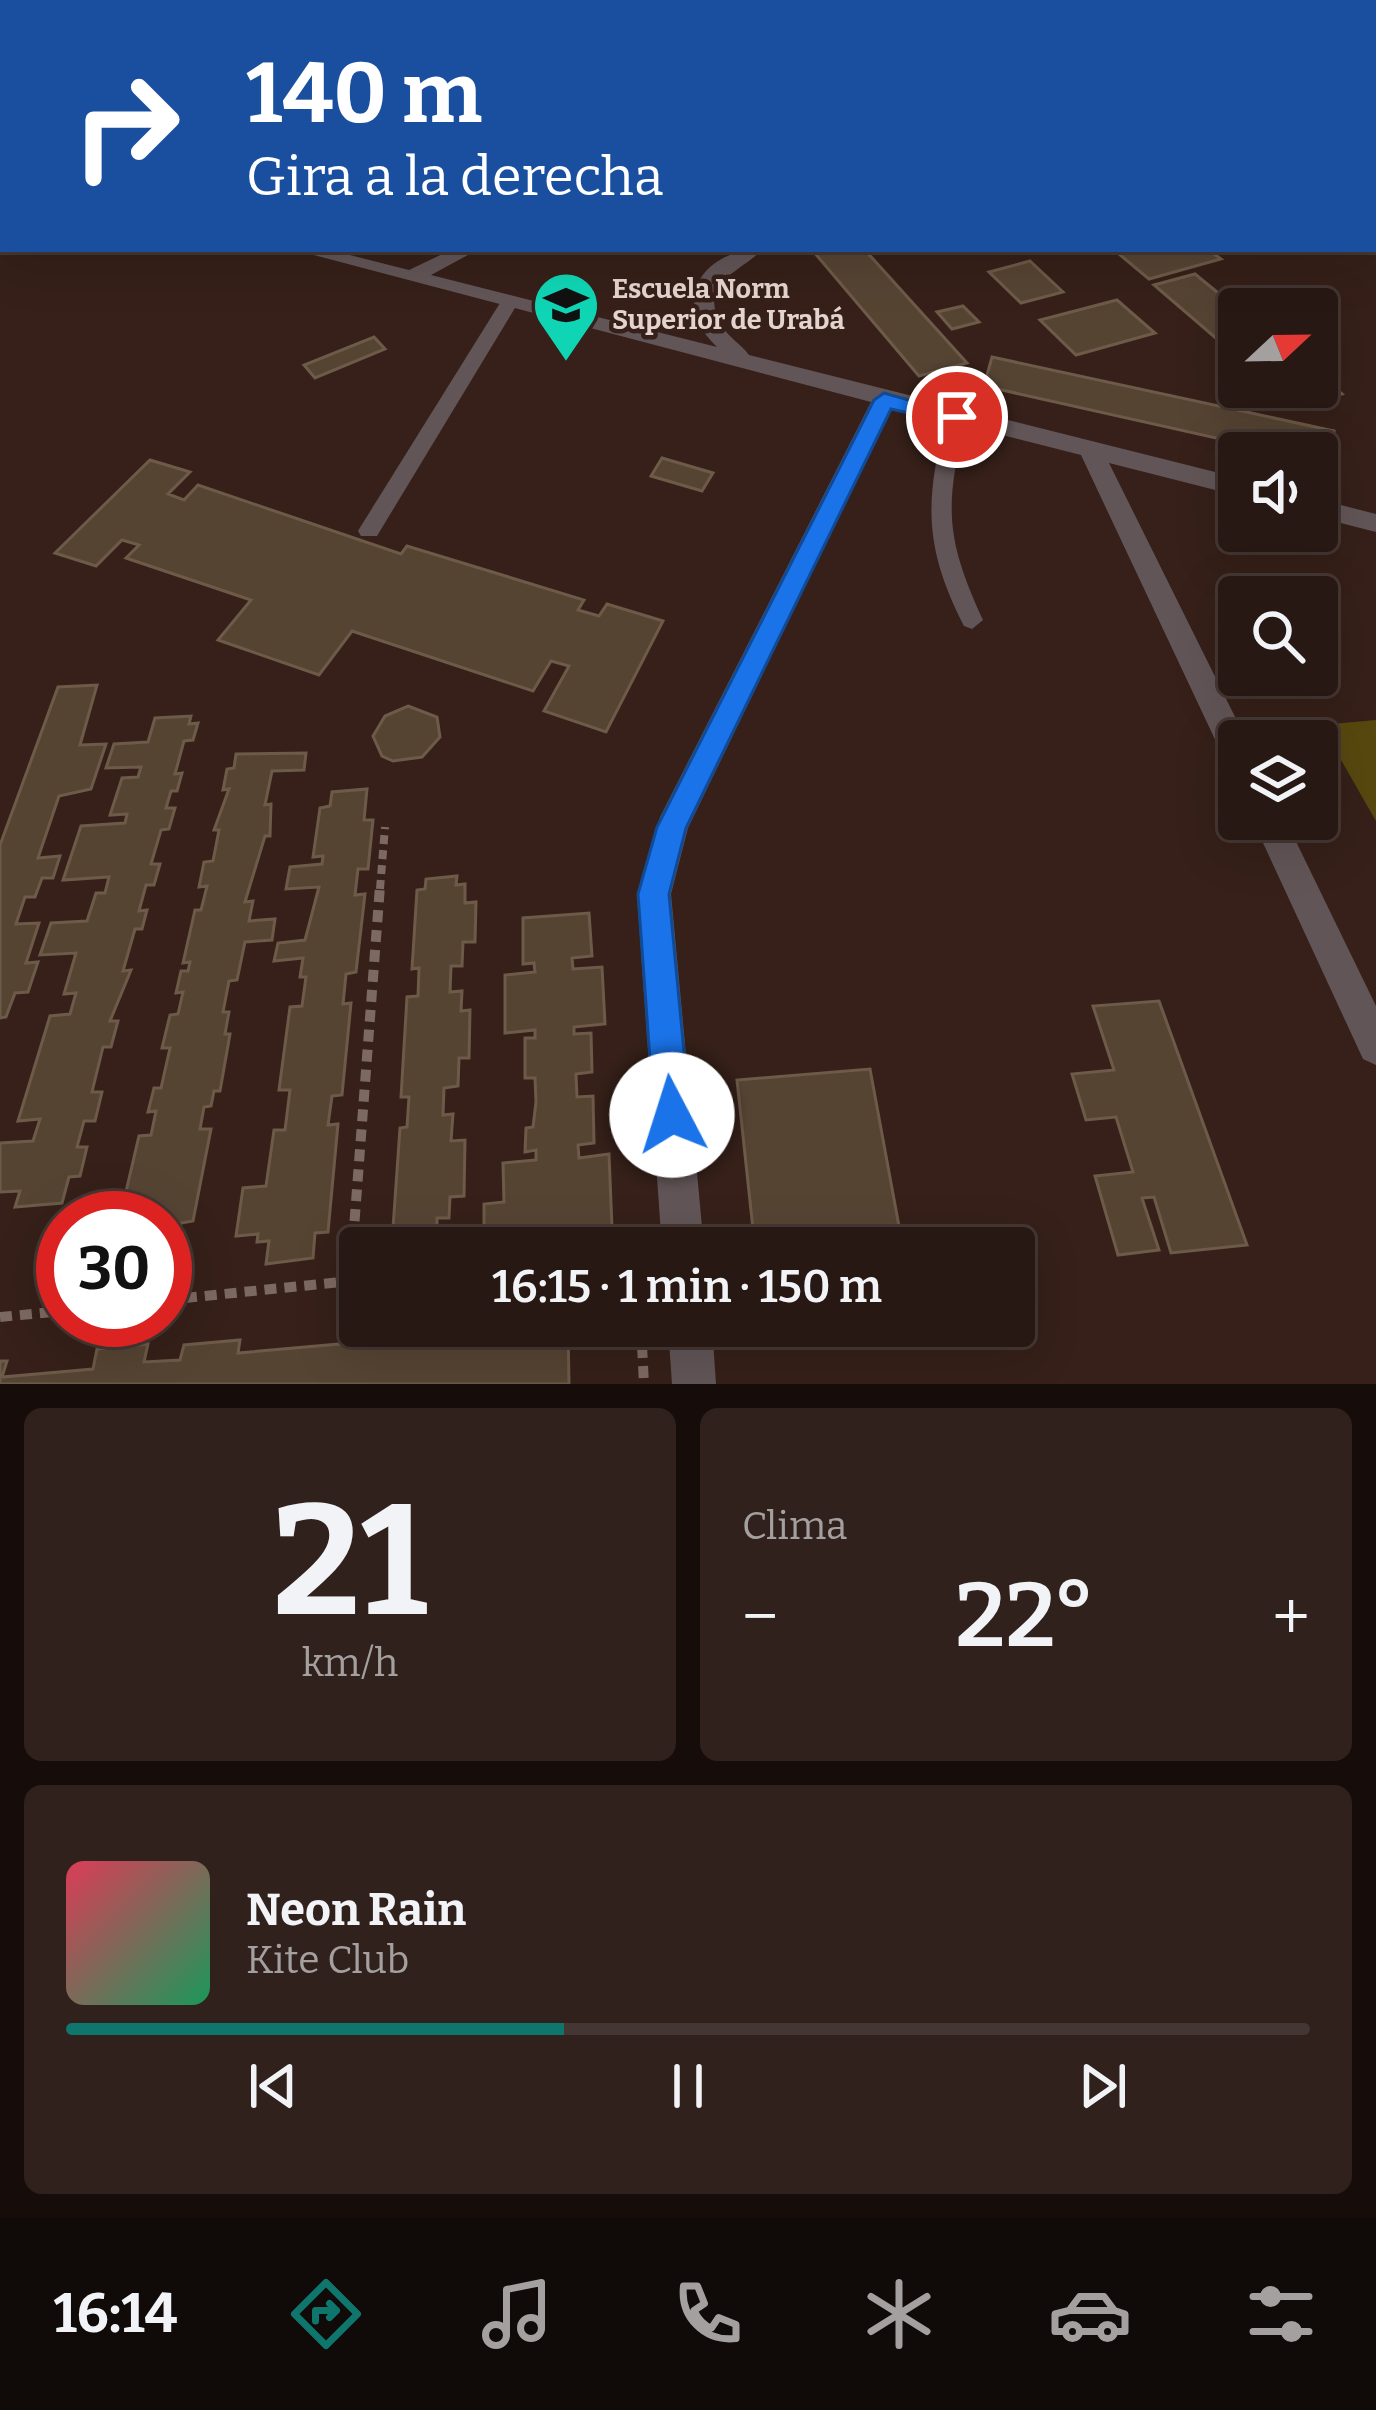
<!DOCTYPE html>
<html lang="es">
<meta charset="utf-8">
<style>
:root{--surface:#281813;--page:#30211c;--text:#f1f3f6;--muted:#a5a0a0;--line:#443733;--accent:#0f766e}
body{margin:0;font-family:Bitter,serif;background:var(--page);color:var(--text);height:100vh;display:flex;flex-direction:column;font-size:45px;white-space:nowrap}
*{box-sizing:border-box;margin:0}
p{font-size:39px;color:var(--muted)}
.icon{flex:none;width:66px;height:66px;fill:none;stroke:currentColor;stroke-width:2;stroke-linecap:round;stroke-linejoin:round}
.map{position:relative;height:1384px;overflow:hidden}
.side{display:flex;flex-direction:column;gap:24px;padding:24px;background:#160d0a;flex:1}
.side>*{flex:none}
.banner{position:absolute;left:0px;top:0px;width:1377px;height:252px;box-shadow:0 12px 48px #0002,0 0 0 3px var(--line);background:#1a4fa0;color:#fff;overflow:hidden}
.needle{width:78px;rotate:68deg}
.tools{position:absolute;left:1218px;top:288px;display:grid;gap:24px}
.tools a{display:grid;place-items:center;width:120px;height:120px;border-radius:12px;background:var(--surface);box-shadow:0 12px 48px #0002,0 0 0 3px var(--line);font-size:60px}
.speed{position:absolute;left:36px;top:1191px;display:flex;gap:24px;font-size:60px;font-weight:700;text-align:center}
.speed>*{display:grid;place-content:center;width:156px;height:156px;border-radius:50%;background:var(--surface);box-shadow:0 12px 48px #0002,0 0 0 3px var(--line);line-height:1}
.speed .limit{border:18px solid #d22;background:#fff;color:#111}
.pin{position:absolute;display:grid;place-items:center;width:102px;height:102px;color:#fff;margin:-51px;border:6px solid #fff;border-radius:50%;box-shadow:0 3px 12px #0007}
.me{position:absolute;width:132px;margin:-66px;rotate:355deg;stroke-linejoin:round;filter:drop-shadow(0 0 9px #0008)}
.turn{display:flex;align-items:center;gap:42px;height:252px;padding:0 48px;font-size:54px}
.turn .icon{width:156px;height:156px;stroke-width:2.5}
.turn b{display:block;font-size:84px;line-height:102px}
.big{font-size:90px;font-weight:600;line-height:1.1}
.side .widget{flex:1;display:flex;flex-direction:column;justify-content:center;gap:18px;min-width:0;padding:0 42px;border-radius:18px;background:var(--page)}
.side .dial{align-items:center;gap:0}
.dial b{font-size:156px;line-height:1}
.song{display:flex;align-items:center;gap:36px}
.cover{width:144px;height:144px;border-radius:18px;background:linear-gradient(135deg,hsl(350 70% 55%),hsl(150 70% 35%))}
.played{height:12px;border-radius:6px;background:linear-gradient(90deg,var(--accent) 40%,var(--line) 40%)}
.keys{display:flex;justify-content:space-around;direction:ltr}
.heat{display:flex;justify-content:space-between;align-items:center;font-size:66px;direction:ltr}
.side .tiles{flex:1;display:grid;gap:24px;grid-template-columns:1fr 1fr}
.widget:last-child{grid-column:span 2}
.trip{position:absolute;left:339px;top:1227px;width:696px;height:120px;border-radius:12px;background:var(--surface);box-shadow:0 12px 48px #0002,0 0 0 3px var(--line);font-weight:600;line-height:120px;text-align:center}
.tabs{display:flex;height:192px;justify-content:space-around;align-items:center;background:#100a08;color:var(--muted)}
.tabs .icon{width:84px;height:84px}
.tabs .on{color:var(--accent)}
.tabs b{font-size:54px;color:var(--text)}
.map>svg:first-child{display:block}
.green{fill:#57480f}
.building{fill:#564433;stroke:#6d5a48;stroke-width:3}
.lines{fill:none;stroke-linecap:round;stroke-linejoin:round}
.path-far1{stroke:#7d6963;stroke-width:8;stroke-dasharray:9 6;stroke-linecap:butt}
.path{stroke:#7d6963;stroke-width:10;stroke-dasharray:12 8;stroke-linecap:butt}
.service{fill:#625557;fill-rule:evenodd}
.minor{fill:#625557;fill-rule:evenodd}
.route{fill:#1a73e8;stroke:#114b97;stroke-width:3}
.labels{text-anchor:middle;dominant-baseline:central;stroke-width:9;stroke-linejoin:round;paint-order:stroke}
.far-poi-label{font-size:27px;font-weight:bold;fill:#e4d4cf;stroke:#362019;text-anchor:start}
</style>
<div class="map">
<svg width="1376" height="1384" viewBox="0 0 1376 1384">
<rect width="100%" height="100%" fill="#362019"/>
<!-- green -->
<path class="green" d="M1376,720V821L1321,725Z"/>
<!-- building -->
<g class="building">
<path d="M864,249L967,363L919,376L813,251Z"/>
<path d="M1113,249H1207L1221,259L1149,279Z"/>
<path d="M1030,261L1063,292L1021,303L989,272Z"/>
<path d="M1195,274L1239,310V358L1154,285Z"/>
<path d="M1117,300L1155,333L1076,355L1040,320Z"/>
<path d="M963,306L979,322L952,329L937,312Z"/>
<path d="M374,337L385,349L315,378L304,365Z"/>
<path d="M992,357L1334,431L1335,464L1317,461V453H1283L984,386Z"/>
<path d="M1317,373L1342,394L1297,408L1272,387H1317Z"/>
<path d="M662,458L713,473L702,491L651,476Z"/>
<path d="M150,460L190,472L168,494L184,500L198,485L401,554L407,546L584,600L578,610L599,616L607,604L663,621L606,732L544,711L569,666L551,661L533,691L352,631L319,675L218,640L251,600L126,558L139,545L122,540L96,566L55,553Z"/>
<path d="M97,685L80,745L106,744L91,789L59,796L38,858L60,856L53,878H42L35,897H25L16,924L39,923L26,963L38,962L28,992L15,993L6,1017L0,1018V845L58,687Z"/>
<path d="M408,706L437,717L440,737L422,757L393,761L382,756L373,736L385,716Z"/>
<path d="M191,716L189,724L198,723L193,740L184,741L175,774L182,773L177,791H171L166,808H175L169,829L161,830L151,864H160L154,885H146L139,911L147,910L142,929H135L123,971L131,970L110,1021H118L111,1047H103L92,1092H102L95,1121H84L77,1147H87L80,1176L69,1177L62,1203L15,1207L20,1191L0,1192V1143L33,1141L40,1119L18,1121L50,1016L70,1014L76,993L64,994L76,953L40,955L51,923L87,921L96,893H105L109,877L63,880L81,826L125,823L127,814L110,815L122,778L138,777L141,767L106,768L114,744L148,742L155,718Z"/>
<path d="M306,753L304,770L272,771L265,805L271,804L270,836H265L245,902L253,901L249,921L275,919L272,940L245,942L237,980L229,981L223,1012H229L225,1034H230L220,1091H214L211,1106L204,1107L200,1129H211L193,1221L181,1223L172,1269H165V1218L121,1213L139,1136L151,1135L156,1111L148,1112L154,1088H161L170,1048H162L170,1015L178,1014L183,992L176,993L181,971H188L190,962L183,963L195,910H201L207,886L199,887L204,862L213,861L219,830H214L229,789L223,790L227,769L234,768L236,754Z"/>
<path d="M367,789L364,820H373L368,869H358L355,895L365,894L356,972L346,974L343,1004L351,1003L342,1095L332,1096L328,1125L338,1124L328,1232L315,1233L313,1258L266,1264L269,1241L257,1242L258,1234L236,1236L243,1188L266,1186L274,1130H285L290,1090H279L290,1007L302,1006L306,977H300L303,958L274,961L278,943L305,940L319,887L286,889L290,867L322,864L323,856L313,857L320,808L330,806L332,792Z"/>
<path d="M457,876L456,885L465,884V903L476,902L475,942H463L462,966H451L450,992L462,991L461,1011L470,1010L469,1058H459L458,1086L444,1088L443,1115L453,1114L451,1141L465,1140L464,1196L450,1197L449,1218H437V1237L399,1242V1228H393L400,1128L407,1127L409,1097H401L407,997L418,996L419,968L412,969L417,890L425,889L426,879Z"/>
<path d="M589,913L592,956L572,958L573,969L602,967L605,1024L574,1027V1034L591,1033L592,1072L576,1074L577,1097L593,1096L594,1143L578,1145L579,1158L609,1154L612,1228L502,1240V1234L484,1236V1204L504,1202L503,1163L536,1160V1150L525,1152L526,1128L533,1127L536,1102L535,1078H525V1038H535V1030L505,1033V975L535,972L534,963L523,964V918Z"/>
<path d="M1159,1001L1247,1245L1171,1253L1154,1197L1142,1198L1159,1250L1118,1255L1095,1176L1133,1172L1116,1117L1086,1120L1072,1074L1114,1070L1093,1006Z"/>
<path d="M870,1069L903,1248H755L737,1080Z"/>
<path d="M353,1309H360V1326H424V1334L469,1326H568L569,1384H0V1361H7L2,1377L93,1369L97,1349L148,1344L144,1362L180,1360L184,1345L240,1340L238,1353L350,1343Z"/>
</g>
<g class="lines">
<!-- path-far1 -->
<path class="path-far1" d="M380,889L385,827"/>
<!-- path -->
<g class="path">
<path d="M350,1281L380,886"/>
<path d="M165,1300L360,1280"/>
<path d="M0,1317L63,1311"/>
<path d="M641,1326L644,1384"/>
</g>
<!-- service -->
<g class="service">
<path d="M509,298L518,303L377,536H361L358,531L361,526L500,303Z"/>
<path d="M957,411L967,417C944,504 945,538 983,620L972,629L964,626C924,548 924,500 947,417Z"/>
</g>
<!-- minor -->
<g class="minor">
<path d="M130,0H151L153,3H132Z"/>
<path d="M322,0H345L320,3Z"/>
<path d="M359,0H379L381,3H361Z"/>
<path d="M570,0H592L594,3H572Z"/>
<path d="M727,0H748L725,3Z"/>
<path d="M923,0H944L921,3Z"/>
<path d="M1173,0H1191L1171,3Z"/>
<path d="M1277,0H1300L1302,3H1279Z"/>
<path d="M0,44L3,45V55L0,54Z"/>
<path d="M0,168L3,169V181L0,180Z"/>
<path d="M291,249H326L409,270L453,249H479L431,275L717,347C668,301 703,249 763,249C738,274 697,283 722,326C728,337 742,345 749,355L1239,478V496L1109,463L1247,741H1239V770L1228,767L1081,455L892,407L688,828L671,894L704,1248H662L637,894L660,817L871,402Z"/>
<path d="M1317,499L1376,514V532L1317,517Z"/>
<path d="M1252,819H1285L1376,1006V1065L1363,1059Z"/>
<path d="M668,1326H712L716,1384H672Z"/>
</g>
</g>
<!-- route -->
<path class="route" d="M884,393L968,417L957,424L891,409L686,828L669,894L690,1115L685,1128L672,1133L659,1128L654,1115L638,894L657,827L874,400Z"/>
<!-- icons -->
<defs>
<g id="school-pin" transform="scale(3.45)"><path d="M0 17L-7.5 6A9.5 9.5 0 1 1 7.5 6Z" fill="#10d5b4" stroke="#362019"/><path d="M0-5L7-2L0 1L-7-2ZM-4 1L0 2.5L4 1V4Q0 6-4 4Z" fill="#111"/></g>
</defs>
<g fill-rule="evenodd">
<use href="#school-pin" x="566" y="305"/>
</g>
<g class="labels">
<!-- far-poi labels -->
<g class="far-poi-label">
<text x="612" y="289">Escuela Norm<tspan x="612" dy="31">Superior de Urabá</tspan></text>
</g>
</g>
</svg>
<div class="tools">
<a><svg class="needle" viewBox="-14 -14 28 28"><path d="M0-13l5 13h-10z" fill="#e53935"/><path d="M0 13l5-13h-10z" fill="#a5a0a0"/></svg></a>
<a><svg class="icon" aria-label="sound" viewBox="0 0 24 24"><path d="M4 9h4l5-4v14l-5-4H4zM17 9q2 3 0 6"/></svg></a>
<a><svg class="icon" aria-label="search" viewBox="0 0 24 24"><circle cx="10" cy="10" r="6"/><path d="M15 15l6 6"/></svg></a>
<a><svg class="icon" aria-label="layers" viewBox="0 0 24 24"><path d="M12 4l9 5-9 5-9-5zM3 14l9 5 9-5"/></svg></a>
</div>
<div class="speed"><div class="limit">30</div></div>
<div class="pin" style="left:957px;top:417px;background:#d93025"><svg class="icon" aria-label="arrive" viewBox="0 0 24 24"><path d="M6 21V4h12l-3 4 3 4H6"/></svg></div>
<svg class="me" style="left:672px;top:1115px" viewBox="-20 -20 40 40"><circle r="19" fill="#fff"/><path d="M0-13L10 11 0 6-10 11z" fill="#1a73e8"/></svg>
<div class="trip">16:15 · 1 min · 150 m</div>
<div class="banner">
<div class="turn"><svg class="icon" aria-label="right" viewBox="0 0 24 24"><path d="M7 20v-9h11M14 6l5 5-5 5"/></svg><div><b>140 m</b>Gira a la derecha</div></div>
</div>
</div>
<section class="side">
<div class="tiles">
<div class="widget dial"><b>21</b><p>km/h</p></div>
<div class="widget"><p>Clima</p>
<div class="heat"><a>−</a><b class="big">22°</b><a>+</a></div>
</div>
<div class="widget">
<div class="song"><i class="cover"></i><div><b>Neon Rain</b><p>Kite Club</p></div></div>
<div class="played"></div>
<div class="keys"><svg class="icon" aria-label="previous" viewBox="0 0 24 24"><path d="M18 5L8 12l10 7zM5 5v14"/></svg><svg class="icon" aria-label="pause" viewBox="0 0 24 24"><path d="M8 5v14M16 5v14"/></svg><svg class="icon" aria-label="next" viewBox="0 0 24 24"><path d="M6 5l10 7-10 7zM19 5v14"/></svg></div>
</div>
</div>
</section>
<nav class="tabs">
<b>16:14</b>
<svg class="icon on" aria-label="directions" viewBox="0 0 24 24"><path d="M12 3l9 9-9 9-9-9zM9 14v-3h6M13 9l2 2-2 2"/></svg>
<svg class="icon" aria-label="music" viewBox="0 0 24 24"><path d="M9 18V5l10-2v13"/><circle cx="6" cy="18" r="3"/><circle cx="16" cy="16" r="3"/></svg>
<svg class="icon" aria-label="phone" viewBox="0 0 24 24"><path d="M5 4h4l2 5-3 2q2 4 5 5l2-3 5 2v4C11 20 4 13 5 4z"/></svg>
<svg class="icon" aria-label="climate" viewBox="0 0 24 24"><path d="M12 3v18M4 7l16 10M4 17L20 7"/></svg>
<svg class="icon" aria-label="car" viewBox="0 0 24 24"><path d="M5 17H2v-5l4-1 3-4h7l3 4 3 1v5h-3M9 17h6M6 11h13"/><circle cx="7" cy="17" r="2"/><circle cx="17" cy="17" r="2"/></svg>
<svg class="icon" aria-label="filters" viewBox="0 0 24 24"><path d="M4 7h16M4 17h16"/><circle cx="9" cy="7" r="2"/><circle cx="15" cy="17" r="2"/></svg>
</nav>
